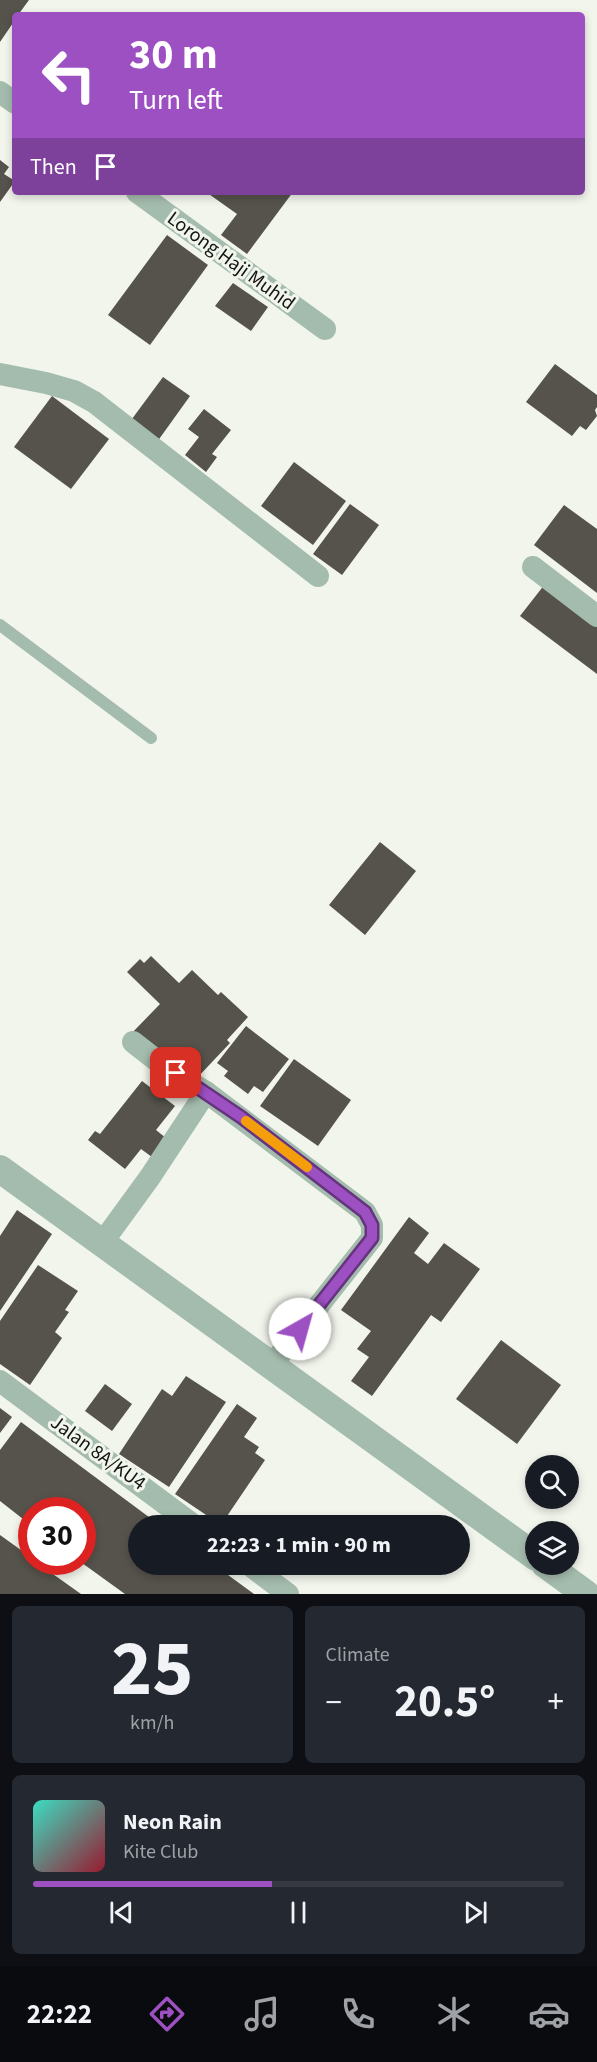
<!DOCTYPE html>
<meta charset="utf-8">
<style>
:root{--surface:#171b24;--page:#242831;--text:#f1f3f6;--muted:#9ea1a6;--line:#363941;--accent:#9d50c2}
body{margin:0;font-family:"Source Sans 3",sans-serif;background:var(--page);color:var(--text);height:100vh;display:flex;flex-direction:column;font-size:22px;white-space:nowrap}
*{box-sizing:border-box;margin:0}
p{font-size:20px;color:var(--muted)}
.icon{flex:none;width:33px;height:33px;fill:none;stroke:currentColor;stroke-width:2;stroke-linecap:round;stroke-linejoin:round}
.map{position:relative;height:1594px;overflow:hidden}
.side{display:flex;flex-direction:column;gap:12px;padding:12px;background:#0d0f14;flex:1}
.side>*{flex:none}
.hud{position:absolute;left:12px;top:12px;width:573px;height:183px;border-radius:6px;box-shadow:0 3px 9px #0003;background:#9d50c2;color:#fff;overflow:hidden}
.fabs{position:absolute;left:525px;top:1455px;display:grid;gap:12px}
.fabs a{display:grid;place-items:center;width:54px;height:54px;border-radius:50%;background:var(--surface);box-shadow:0 3px 9px #0003;font-size:30px}
.speed{position:absolute;left:18px;top:1497px;display:flex;gap:12px;font-size:30px;font-weight:700;text-align:center}
.speed>*{display:grid;place-content:center;width:78px;height:78px;border-radius:50%;background:var(--surface);box-shadow:0 3px 9px #0003;line-height:1}
.speed .limit{border:9px solid #d22;background:#fff;color:#111}
.pin{position:absolute;display:grid;place-items:center;width:51px;height:51px;color:#fff;margin:-26px;border-radius:12px;box-shadow:0 3px 9px #0006}
.me{position:absolute;width:66px;margin:-33px;rotate:38deg;stroke-linejoin:round;filter:drop-shadow(0 0 4px #0008)}
.turn{display:flex;align-items:center;gap:21px;height:126px;padding:0 18px;font-size:27px}
.turn .icon{width:78px;height:78px;stroke-width:2.5}
.turn b{display:block;font-size:42px;line-height:51px}
.then{display:flex;align-items:center;height:57px;padding:0 18px;background:#0003;gap:12px;font-size:22px}
.big{font-size:45px;font-weight:700;line-height:1.1}
.side .tile{flex:1;display:flex;flex-direction:column;justify-content:center;gap:9px;min-width:0;padding:0 21px;border-radius:9px;background:var(--page)}
.side .dial{align-items:center;gap:0}
.dial b{font-size:78px;line-height:1}
.song{display:flex;align-items:center;gap:18px}
.cover{width:72px;height:72px;border-radius:9px;background:linear-gradient(135deg,hsl(170 70% 55%),hsl(350 70% 35%))}
.played{height:6px;border-radius:3px;background:linear-gradient(90deg,var(--accent) 45%,var(--line) 45%)}
.keys{display:flex;justify-content:space-around;direction:ltr}
.heat{display:flex;justify-content:space-between;align-items:center;font-size:33px;direction:ltr}
.side .tiles{flex:1;display:grid;gap:12px;grid-template-columns:1fr 1fr}
.tile:last-child{grid-column:span 2}
.trip{position:absolute;left:128px;top:1515px;width:342px;height:60px;border-radius:30px;background:var(--surface);box-shadow:0 3px 9px #0003;font-weight:700;line-height:60px;text-align:center}
.dock{display:flex;height:96px;justify-content:space-around;align-items:center;background:#090b0e;color:var(--muted)}
.dock .icon{width:42px;height:42px}
.dock .selected{color:var(--accent)}
.dock b{font-size:27px;color:var(--text)}
.map>svg:first-child{display:block}
.building{fill:#55534b}
.lines{fill:none;stroke-linecap:round;stroke-linejoin:round}
.service{stroke:#a4bcad;stroke-width:12}
.minor{stroke:#a4bcad;stroke-width:22}
.tertiary{stroke:#a4bcad;stroke-width:28}
.route-casing{stroke:#66347e;stroke-width:15}
.route{stroke:#9d50c2;stroke-width:10}
.slow{stroke:#f59e0b;stroke-width:10}
.labels{text-anchor:middle;dominant-baseline:central;stroke-width:6;stroke-linejoin:round;paint-order:stroke}
.street-label{font-size:20px;fill:#131512;stroke:#f2f5ec}
</style>
<div class="map">
<svg width="597" height="1594" viewBox="0 0 597 1594">
<rect width="100%" height="100%" fill="#f2f5ec"/>
<!-- building -->
<g class="building">
<path d="M0,0H29L18,15H15V20L0,42Z"/>
<path d="M0,160L9,167L4,174L15,181L0,202Z"/>
<path d="M206,192H293L247,254L221,235L237,214Z"/>
<path d="M167,235L208,265L150,345L108,315Z"/>
<path d="M233,283L268,307L251,331L215,306Z"/>
<path d="M555,364L597,395V407L595,410L597,416L586,430L580,426L572,436L526,402Z"/>
<path d="M163,377L190,396L157,442L129,423Z"/>
<path d="M52,396L109,439L71,489L14,447Z"/>
<path d="M204,409L231,430L212,454L217,457L206,472L185,455L199,437L188,429Z"/>
<path d="M294,462L346,501L313,545L261,506Z"/>
<path d="M350,504L379,525L342,575L313,554Z"/>
<path d="M564,505L597,529V593L534,545Z"/>
<path d="M552,575L597,609V674L520,616Z"/>
<path d="M380,842L416,871L365,935L329,905Z"/>
<path d="M151,956L179,983L192,970L218,995L221,992L248,1017L227,1040L230,1043L196,1079L165,1049L156,1059L130,1035L160,1004L127,972L140,959L144,963Z"/>
<path d="M246,1026L289,1059L263,1092L254,1086L248,1094L224,1076L228,1071L217,1063Z"/>
<path d="M294,1059L351,1100L318,1146L260,1106Z"/>
<path d="M142,1081L175,1106L156,1130L171,1142L156,1160L141,1149L125,1169L88,1140L95,1131L100,1134Z"/>
<path d="M17,1210L52,1234L0,1311V1236Z"/>
<path d="M409,1217L429,1233L414,1253L428,1264L444,1243L480,1269L441,1322L431,1315L372,1396L351,1381L369,1357L357,1349L371,1331L341,1310Z"/>
<path d="M38,1265L78,1291L65,1310L69,1312L55,1332L62,1338L30,1385L0,1364V1321Z"/>
<path d="M501,1340L561,1385L517,1444L456,1399Z"/>
<path d="M186,1376L226,1402L169,1487L119,1454L162,1389L172,1396Z"/>
<path d="M105,1384L132,1404L112,1431L85,1411Z"/>
<path d="M237,1404L257,1418L244,1437L259,1447L255,1453L265,1460L221,1525L175,1494Z"/>
<path d="M0,1408L12,1417L0,1433Z"/>
<path d="M21,1422L161,1526H138V1564H213L254,1594H125L82,1563V1510H32V1525L23,1519L0,1501V1450Z"/>
<path d="M0,1535L32,1558V1562H36L81,1594H0Z"/>
</g>
<g class="lines">
<!-- service -->
<path class="service" d="M0,625L151,738"/>
<!-- minor -->
<g class="minor">
<path d="M0,92L15,103"/>
<path d="M137,192L325,329"/>
<path d="M0,374L46,383L74,391L94,402L318,576"/>
<path d="M533,567L597,616"/>
<path d="M206,1092L365,1212L372,1225V1238L271,1366"/>
<path d="M102,1243L150,1177L206,1092L161,1064L133,1042"/>
<path d="M0,1381L195,1526"/>
<path d="M248,1564L288,1594"/>
</g>
<!-- tertiary -->
<g class="tertiary">
<path d="M0,1169L536,1557"/>
<path d="M545,1564L586,1594"/>
</g>
</g>
<g class="lines">
<!-- route casing -->
<g class="route-casing">
<path id="route" d="M176,1073L241,1117L365,1212L372,1225V1238L300,1329"/>
</g>
<!-- route -->
<use href="#route" class="route"/>
<!-- slow -->
<path class="slow" d="M246,1121L307,1167"/>
</g>
<g class="labels">
<!-- street labels -->
<g class="street-label">
<text transform="translate(231 261) rotate(36)">Lorong Haji Muhid</text>
<text transform="translate(98 1453) rotate(36)">Jalan 8A/KU4</text>
</g>
</g>
</svg>
<div class="fabs">
<a><svg class="icon" aria-label="search" viewBox="0 0 24 24"><circle cx="10" cy="10" r="6"/><path d="M15 15l6 6"/></svg></a>
<a><svg class="icon" aria-label="layers" viewBox="0 0 24 24"><path d="M12 4l9 5-9 5-9-5zM3 14l9 5 9-5"/></svg></a>
</div>
<div class="speed"><div class="limit">30</div></div>
<div class="pin" style="left:176px;top:1073px;background:#d93025"><svg class="icon" aria-label="arrive" viewBox="0 0 24 24"><path d="M6 21V4h12l-3 4 3 4H6"/></svg></div>
<svg class="me" style="left:300px;top:1329px" viewBox="-20 -20 40 40"><circle r="19" fill="#fff"/><path d="M0-13L10 11 0 6-10 11z" fill="#9d50c2"/></svg>
<div class="trip">22:23 · 1 min · 90 m</div>
<div class="hud">
<div class="turn"><svg class="icon" aria-label="left" viewBox="0 0 24 24"><path d="M17 20v-9H6M10 6l-5 5 5 5"/></svg><div><b>30 m</b>Turn left</div></div>
<div class="then">Then<svg class="icon" aria-label="arrive" viewBox="0 0 24 24"><path d="M6 21V4h12l-3 4 3 4H6"/></svg></div>
</div>
</div>
<section class="side">
<div class="tiles">
<div class="tile dial"><b>25</b><p>km/h</p></div>
<div class="tile"><p>Climate</p>
<div class="heat"><a>−</a><b class="big">20.5°</b><a>+</a></div>
</div>
<div class="tile">
<div class="song"><i class="cover"></i><div><b>Neon Rain</b><p>Kite Club</p></div></div>
<div class="played"></div>
<div class="keys"><svg class="icon" aria-label="previous" viewBox="0 0 24 24"><path d="M18 5L8 12l10 7zM5 5v14"/></svg><svg class="icon" aria-label="pause" viewBox="0 0 24 24"><path d="M8 5v14M16 5v14"/></svg><svg class="icon" aria-label="next" viewBox="0 0 24 24"><path d="M6 5l10 7-10 7zM19 5v14"/></svg></div>
</div>
</div>
</section>
<nav class="dock">
<b>22:22</b>
<svg class="icon selected" aria-label="directions" viewBox="0 0 24 24"><path d="M12 3l9 9-9 9-9-9zM9 14v-3h6M13 9l2 2-2 2"/></svg>
<svg class="icon" aria-label="music" viewBox="0 0 24 24"><path d="M9 18V5l10-2v13"/><circle cx="6" cy="18" r="3"/><circle cx="16" cy="16" r="3"/></svg>
<svg class="icon" aria-label="phone" viewBox="0 0 24 24"><path d="M5 4h4l2 5-3 2q2 4 5 5l2-3 5 2v4C11 20 4 13 5 4z"/></svg>
<svg class="icon" aria-label="climate" viewBox="0 0 24 24"><path d="M12 3v18M4 7l16 10M4 17L20 7"/></svg>
<svg class="icon" aria-label="car" viewBox="0 0 24 24"><path d="M5 17H2v-5l4-1 3-4h7l3 4 3 1v5h-3M9 17h6M6 11h13"/><circle cx="7" cy="17" r="2"/><circle cx="17" cy="17" r="2"/></svg>
</nav>
